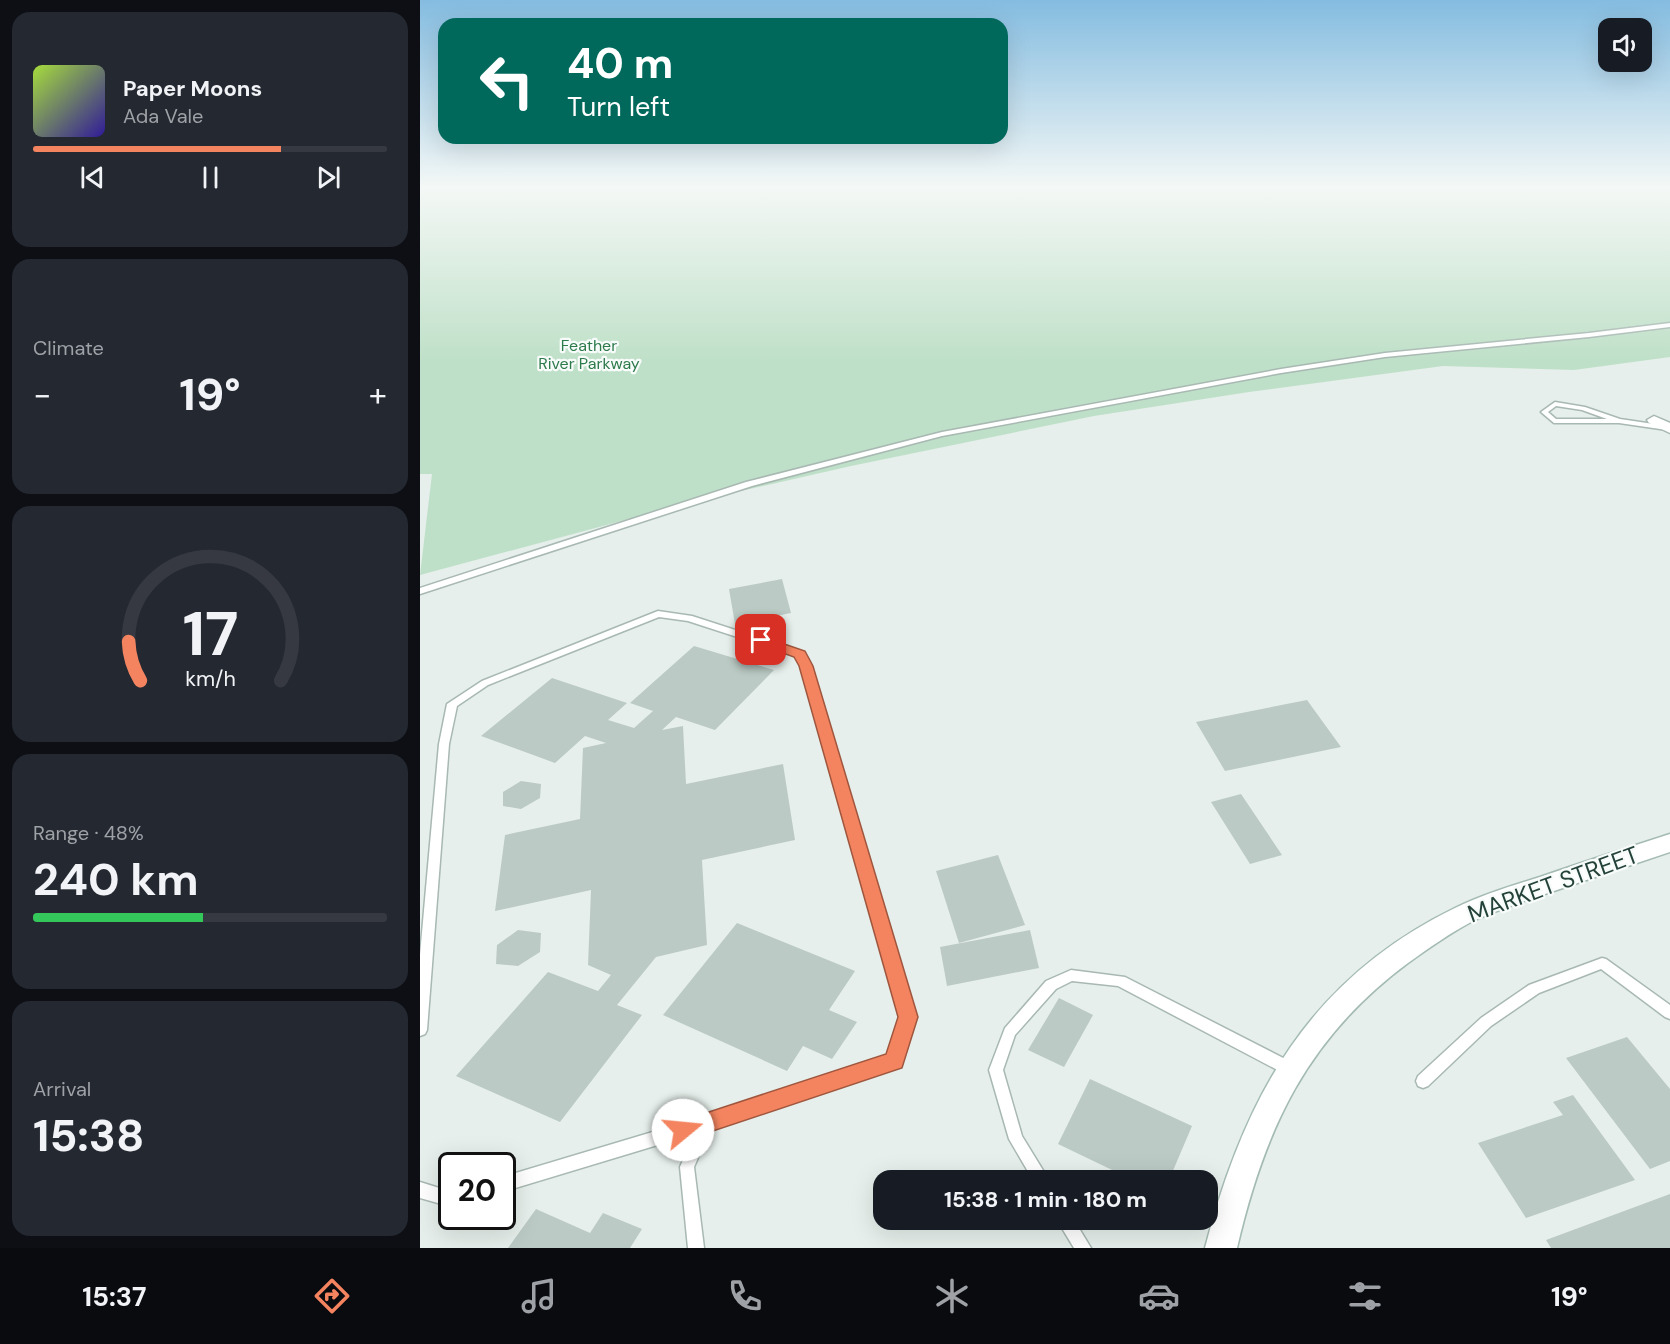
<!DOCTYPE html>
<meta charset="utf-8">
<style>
:root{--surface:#171b24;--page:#242831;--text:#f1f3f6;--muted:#9ea1a6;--line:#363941;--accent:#f4845f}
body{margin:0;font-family:"DM Sans",sans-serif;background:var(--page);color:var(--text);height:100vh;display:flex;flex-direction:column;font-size:22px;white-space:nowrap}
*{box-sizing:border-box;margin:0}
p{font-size:20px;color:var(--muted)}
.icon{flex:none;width:33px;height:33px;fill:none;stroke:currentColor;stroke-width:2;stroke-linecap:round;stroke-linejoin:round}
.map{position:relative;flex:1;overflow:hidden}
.panel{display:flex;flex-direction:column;gap:12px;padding:12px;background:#0d0f14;width:420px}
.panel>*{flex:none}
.hud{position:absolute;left:18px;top:18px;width:570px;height:126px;border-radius:18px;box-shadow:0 6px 24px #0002;background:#00695c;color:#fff;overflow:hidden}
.fabs{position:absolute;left:1178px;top:18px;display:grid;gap:12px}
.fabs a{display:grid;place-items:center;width:54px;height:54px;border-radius:12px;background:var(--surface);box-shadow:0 6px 24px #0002;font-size:30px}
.speed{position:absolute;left:18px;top:1152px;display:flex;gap:12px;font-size:30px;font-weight:700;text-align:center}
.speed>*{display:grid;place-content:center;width:78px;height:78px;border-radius:50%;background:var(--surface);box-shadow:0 6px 24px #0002;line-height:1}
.speed .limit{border:3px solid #111;border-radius:9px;background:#fff;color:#111}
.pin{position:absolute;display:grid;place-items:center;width:51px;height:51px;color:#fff;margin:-26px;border-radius:12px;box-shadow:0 3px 9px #0006}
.me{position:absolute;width:66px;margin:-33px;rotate:73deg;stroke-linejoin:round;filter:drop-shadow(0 0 4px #0008)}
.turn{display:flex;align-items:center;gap:21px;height:126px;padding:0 30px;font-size:27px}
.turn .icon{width:78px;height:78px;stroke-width:2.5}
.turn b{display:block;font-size:42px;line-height:51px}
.big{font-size:45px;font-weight:700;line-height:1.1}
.panel .card{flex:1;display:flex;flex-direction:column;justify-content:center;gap:9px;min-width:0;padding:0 21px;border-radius:18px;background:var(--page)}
.panel .dial{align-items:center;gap:0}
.dial svg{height:156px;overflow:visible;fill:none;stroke:var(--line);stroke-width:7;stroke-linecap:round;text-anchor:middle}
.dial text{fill:var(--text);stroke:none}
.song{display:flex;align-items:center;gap:18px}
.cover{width:72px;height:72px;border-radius:9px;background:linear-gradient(135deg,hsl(80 70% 55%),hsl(250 70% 35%))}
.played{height:6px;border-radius:3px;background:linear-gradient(90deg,var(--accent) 70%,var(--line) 70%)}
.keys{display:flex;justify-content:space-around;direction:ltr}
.heat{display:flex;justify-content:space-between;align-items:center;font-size:33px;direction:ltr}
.charge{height:9px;border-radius:4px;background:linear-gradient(90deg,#34c759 48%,var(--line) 0)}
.trip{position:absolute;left:453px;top:1170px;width:345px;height:60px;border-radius:18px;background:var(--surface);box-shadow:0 6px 24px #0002;font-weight:700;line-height:60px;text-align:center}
.menu{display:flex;height:96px;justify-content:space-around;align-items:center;background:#090b0e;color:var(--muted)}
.menu .icon{width:42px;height:42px}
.menu .selected{color:var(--accent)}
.menu b{font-size:27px;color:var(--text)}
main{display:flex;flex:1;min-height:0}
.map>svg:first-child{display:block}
.green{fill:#bfe0c8}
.building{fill:#bbcac4}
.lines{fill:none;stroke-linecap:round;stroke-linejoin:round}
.service-casing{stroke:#a8b8b2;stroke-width:3}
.minor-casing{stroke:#a8b8b2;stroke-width:3}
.secondary-casing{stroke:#a4bbb3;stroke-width:3}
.service{fill:#fff;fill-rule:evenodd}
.minor{fill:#fff;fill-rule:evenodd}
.secondary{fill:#fff;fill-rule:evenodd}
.route{fill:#f4845f;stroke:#9f563e;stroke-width:1.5}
.labels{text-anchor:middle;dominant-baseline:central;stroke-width:4.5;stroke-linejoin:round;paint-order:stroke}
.far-park-label{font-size:16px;fill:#2d7a4b;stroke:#f7fbf9}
.near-street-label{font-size:24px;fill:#24423a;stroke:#f7fbf9}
</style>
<main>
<section class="panel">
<div class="card">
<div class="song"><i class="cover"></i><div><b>Paper Moons</b><p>Ada Vale</p></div></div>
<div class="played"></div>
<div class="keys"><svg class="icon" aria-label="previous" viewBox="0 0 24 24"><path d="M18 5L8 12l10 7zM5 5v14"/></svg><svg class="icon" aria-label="pause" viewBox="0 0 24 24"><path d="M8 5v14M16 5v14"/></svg><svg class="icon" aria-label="next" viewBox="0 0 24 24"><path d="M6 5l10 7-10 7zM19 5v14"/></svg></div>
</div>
<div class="card"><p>Climate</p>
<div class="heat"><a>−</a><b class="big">19°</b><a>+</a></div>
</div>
<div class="card dial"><svg viewBox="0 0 100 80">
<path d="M14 69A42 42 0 1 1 86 69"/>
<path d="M14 69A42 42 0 0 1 8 49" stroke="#f4845f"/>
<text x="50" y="56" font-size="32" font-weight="700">17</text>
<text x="50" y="72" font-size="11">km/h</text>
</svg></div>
<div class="card"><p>Range · 48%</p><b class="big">240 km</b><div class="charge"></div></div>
<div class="card"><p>Arrival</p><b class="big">15:38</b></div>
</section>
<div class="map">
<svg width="1250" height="1248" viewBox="0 0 1250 1248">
<rect width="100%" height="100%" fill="#e6efeb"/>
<!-- green -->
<path class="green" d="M0,186H1250V357L1154,370L1023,366L829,392L674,416L431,466L272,502L0,575L12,474H0Z"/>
<!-- building -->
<g class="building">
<path d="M362,579L371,613L315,624L309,589Z"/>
<path d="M274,646L354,670L295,730L256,717L242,730L263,726L266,784L363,764L375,840L282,860L287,945L236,957L197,1005L222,1015L140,1122L36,1076L128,972L178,991L191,975L168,965L171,890L75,911L85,835L160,819L163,748L186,743L165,736L135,763L61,736L132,678L207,703L188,720L214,728L233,711L210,703Z"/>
<path d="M887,700L921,747L805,771L776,722Z"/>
<path d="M101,781L121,784L120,798L101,809L83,806V792Z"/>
<path d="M821,794L862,855L830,864L791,802Z"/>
<path d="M578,855L605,925L539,943L516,871Z"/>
<path d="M317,923L435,971L409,1010L437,1022L412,1059L383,1046L367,1071L243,1015Z"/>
<path d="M98,930L121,933L120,952L98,966L76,964L77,945Z"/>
<path d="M610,930L619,968L527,986L520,947Z"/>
<path d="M639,998L673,1015L644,1067L608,1050Z"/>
<path d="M1207,1037L1250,1089V1161L1230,1169L1146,1058Z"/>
<path d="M670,1079L772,1126L749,1180H713L638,1144Z"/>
<path d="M1153,1095L1215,1180L1106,1218L1058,1143L1143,1115L1133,1102Z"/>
<path d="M1250,1194V1248H1131L1126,1240Z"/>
<path d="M116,1209L170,1233L183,1213L222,1229L210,1248H88Z"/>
</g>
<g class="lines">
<!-- service casing -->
<g class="service-casing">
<g id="service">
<path d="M1250,323V327L1169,337L965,357L861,373L522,436L332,486L0,594V588L326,482L522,432L861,369L965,353L1169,333Z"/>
<path d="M1135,402L1165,407L1200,419L1247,426L1249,427L1250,429L1247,430L1199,423H1134L1121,412ZM1136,406L1162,410L1187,419H1136L1128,412Z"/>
<path d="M238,611L272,616L383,652L391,666L495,1017L479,1065L291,1128L274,1167L284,1248H268L260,1167L274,1134L82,1192V1177L286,1116L469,1056L481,1017L381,666L376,656L268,621L239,617L68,685L37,706L29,744L7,1030L5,1034L0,1036V955L19,744L27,704L62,681Z"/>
<path d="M1182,958L1186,959L1250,1005V1019L1245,1017L1181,969L1119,993L1071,1026L1008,1086L1003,1088L998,1086L996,1081L998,1076L1061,1018L1109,985Z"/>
<path d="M651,970L705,977L875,1064L877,1069L875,1074L870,1075L865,1074L698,986L652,981L636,989L595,1035L583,1070L602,1136L629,1180H613L589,1139L569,1070L585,1028L626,981Z"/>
<path d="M0,1182L32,1192V1207L0,1198Z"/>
<path d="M637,1220H654L671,1248H654Z"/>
</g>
</g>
<!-- minor casing -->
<g class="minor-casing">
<path id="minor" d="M1234,416L1250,423V433L1229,423L1227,420Z"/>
</g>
<!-- secondary casing -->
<g class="secondary-casing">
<path id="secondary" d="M1250,834V852C1211,865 1172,878 1134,891C1106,900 1079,909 1053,921C1030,933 1009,948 988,963C887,1038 845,1128 817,1248H785C824,1097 889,979 1035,908C1062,895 1091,886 1120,877C1163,862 1207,848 1250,834Z"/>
</g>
<!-- service -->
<use href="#service" class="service"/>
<!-- minor -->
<use href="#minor" class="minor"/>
<!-- secondary -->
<use href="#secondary" class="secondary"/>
</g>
<!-- sky -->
<linearGradient id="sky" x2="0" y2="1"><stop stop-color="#84bce0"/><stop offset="0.52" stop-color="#f4f8f6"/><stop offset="1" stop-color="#f4f8f6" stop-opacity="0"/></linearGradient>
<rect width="1250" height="361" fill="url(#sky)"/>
<!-- route -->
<path class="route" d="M341,636L385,651L393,666L498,1017L482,1068L263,1141L255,1138L252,1130L255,1123L466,1054L478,1017L379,666L374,657L336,643L334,640Z"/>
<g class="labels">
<!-- far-park labels -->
<g class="far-park-label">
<text x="169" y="345">Feather<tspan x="169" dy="18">River Parkway</tspan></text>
</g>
<!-- near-street labels -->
<g class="near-street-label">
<text transform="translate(1133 884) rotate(-20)">MARKET STREET</text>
</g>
</g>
</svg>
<div class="fabs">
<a><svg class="icon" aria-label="sound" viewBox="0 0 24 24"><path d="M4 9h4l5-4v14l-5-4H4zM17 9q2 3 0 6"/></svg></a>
</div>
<div class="speed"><div class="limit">20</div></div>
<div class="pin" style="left:341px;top:640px;background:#d93025"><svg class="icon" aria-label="arrive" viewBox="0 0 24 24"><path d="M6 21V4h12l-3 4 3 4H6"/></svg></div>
<svg class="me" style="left:263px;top:1130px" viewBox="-20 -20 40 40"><circle r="19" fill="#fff"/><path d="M0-13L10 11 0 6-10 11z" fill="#f4845f"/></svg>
<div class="trip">15:38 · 1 min · 180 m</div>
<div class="hud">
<div class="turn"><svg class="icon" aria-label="left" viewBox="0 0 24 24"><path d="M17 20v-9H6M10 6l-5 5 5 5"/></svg><div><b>40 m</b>Turn left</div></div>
</div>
</div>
</main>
<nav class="menu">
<b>15:37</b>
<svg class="icon selected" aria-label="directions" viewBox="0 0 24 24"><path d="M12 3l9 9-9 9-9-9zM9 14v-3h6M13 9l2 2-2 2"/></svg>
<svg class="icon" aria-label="music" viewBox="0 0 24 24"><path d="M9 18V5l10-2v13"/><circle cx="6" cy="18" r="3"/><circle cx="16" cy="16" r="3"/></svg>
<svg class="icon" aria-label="phone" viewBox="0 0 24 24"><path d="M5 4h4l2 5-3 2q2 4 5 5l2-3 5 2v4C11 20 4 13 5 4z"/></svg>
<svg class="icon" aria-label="climate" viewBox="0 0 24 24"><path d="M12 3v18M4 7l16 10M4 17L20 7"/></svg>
<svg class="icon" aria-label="car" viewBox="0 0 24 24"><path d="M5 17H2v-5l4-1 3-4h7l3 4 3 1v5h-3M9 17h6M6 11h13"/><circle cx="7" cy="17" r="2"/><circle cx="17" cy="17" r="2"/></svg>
<svg class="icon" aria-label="filters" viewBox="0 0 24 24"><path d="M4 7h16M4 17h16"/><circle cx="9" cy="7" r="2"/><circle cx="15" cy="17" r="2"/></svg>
<b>19°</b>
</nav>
